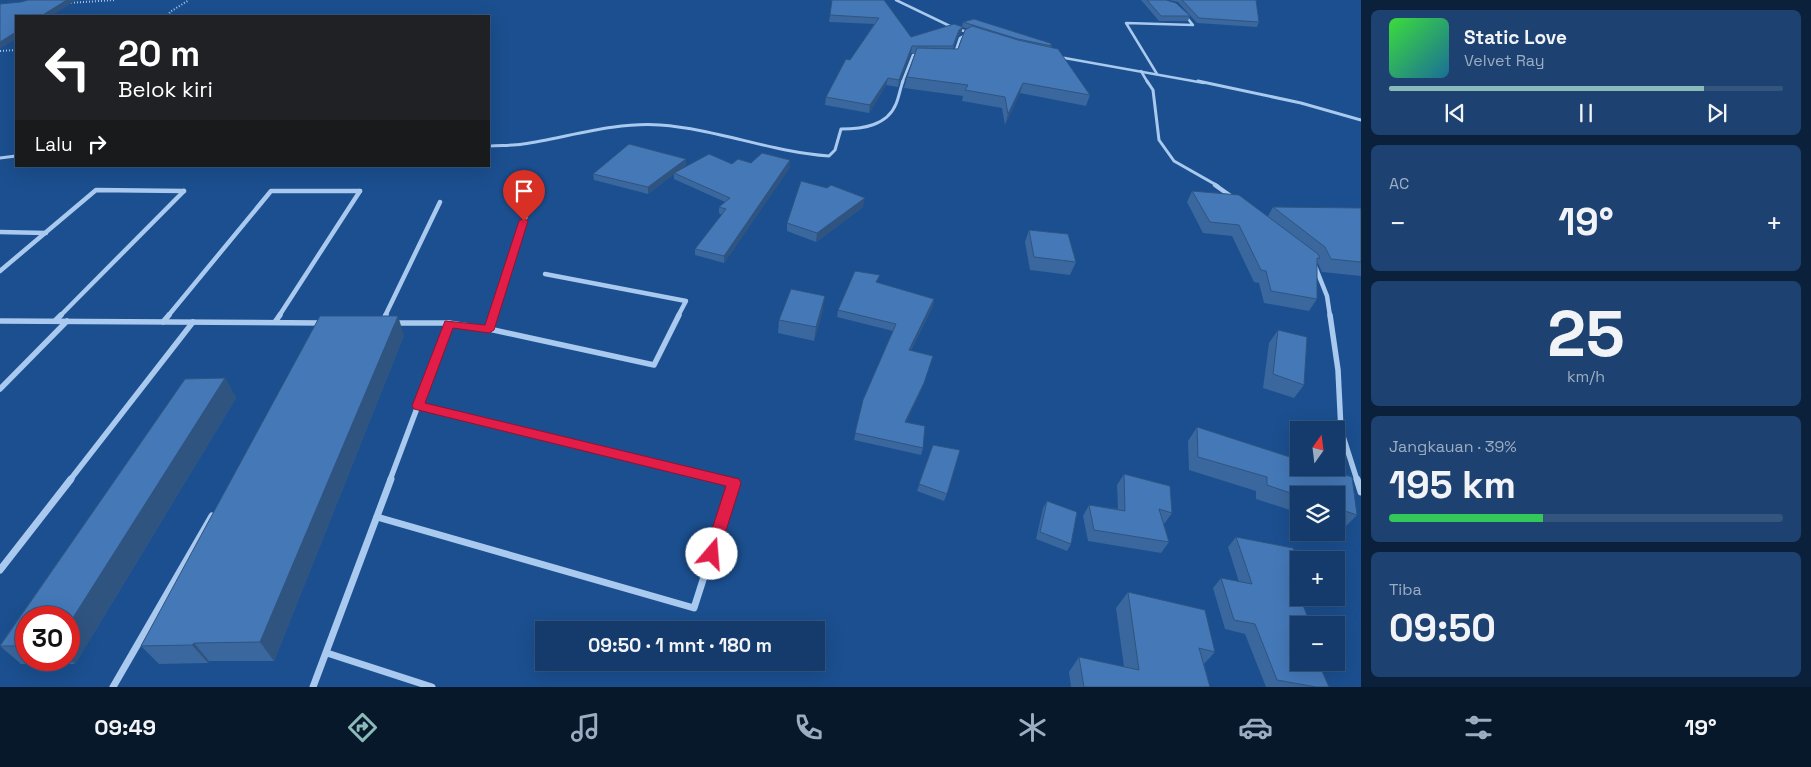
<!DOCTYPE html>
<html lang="id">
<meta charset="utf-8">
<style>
:root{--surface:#143b6b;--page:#1d4271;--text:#f1f3f6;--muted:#9dadc1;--line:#33557e;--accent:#8bbbb9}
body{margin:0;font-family:"Space Grotesk",sans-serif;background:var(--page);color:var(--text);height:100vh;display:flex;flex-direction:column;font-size:19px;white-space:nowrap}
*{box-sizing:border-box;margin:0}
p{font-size:16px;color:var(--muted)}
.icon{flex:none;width:28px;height:28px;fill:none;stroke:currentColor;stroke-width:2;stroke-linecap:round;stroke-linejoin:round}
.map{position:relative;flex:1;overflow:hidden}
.drawer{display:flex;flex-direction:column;gap:10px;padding:10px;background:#0b203b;width:450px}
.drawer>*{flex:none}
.top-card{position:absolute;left:15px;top:15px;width:475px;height:152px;border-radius:0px;box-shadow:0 5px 20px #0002,0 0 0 1px var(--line);background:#202124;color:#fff;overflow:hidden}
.needle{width:32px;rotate:14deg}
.fabs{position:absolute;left:1290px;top:421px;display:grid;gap:10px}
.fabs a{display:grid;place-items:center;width:55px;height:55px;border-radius:0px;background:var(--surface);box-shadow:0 5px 20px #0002,0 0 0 1px var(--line);font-size:25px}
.speed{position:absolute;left:15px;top:606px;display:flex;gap:10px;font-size:25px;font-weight:700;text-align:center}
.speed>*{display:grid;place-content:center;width:65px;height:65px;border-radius:50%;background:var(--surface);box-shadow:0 5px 20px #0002,0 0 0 1px var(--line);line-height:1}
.speed .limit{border:8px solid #d22;background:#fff;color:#111}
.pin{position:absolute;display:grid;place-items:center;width:42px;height:42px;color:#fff;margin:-51px -21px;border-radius:50% 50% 50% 0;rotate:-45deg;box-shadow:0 0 5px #0007}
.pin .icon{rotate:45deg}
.me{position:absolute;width:55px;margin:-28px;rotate:18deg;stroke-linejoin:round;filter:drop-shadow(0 0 4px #0008)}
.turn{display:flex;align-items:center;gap:18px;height:105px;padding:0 20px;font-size:22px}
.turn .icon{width:65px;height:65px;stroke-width:2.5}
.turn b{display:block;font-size:35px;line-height:42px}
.then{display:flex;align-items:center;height:48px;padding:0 20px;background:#0003;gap:10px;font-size:19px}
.big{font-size:38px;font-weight:700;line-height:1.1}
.drawer .widget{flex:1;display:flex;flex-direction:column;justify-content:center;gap:8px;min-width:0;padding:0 18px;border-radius:8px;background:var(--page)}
.drawer .dial{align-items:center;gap:0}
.dial b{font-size:65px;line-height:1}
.song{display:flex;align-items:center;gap:15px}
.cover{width:60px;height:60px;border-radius:8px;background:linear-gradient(135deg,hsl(120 70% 55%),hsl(200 70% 35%))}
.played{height:5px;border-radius:2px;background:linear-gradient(90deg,var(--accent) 80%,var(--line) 80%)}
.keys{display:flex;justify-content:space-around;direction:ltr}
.heat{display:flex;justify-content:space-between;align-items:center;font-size:28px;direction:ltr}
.charge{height:8px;border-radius:4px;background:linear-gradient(90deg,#34c759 39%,var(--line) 0)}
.trip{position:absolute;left:535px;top:621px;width:290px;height:50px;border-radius:0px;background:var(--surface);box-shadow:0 5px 20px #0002,0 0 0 1px var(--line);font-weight:700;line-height:50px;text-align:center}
.tab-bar{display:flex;height:80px;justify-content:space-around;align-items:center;background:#08182b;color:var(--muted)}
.tab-bar .icon{width:35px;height:35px}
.tab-bar .active{color:var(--accent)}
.tab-bar b{font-size:22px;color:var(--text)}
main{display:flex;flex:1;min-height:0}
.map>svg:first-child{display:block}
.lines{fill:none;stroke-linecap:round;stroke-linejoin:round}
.path{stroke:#a9c9ee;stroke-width:2;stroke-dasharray:1 2;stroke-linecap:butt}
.minor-far4{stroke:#a9c9ee;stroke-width:2.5}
.minor-far3{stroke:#a9c9ee;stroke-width:3}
.minor-far2{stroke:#a9c9ee;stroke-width:4.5}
.minor-far1{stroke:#a9c9ee;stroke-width:5.5}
.minor{stroke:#a9c9ee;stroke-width:7}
.wall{fill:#3a679d;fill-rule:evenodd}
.shaded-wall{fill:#305480}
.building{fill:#4478b7;stroke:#305480}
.route{fill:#e11d48;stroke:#92132f}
</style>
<main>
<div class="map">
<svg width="1361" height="687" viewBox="0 0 1361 687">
<rect width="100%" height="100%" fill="#1b4f8f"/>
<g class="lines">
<!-- path -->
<g class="path">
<path d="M68,3L115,0"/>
<path d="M168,16L170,12L189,0"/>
<path d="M0,51L16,50"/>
</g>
<!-- minor-far4 -->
<g class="minor-far4">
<path d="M896,0L954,28L971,33"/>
<path d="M955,53L960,38L969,33"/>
<path d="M1059,57L1204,83"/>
<path d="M1141,71L1148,83"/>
<path d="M1157,74L1126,23L1193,25L1184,14"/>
<path d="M902,83L913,55H921"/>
</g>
<!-- minor-far3 -->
<g class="minor-far3">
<path d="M1147,81L1153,90L1159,140L1174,161L1218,186"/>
<path d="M1198,81L1301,103L1361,120"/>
<path d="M489,146C500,145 512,146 523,144C569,137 613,122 660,125C717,129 771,152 829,156L835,150L841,129C862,129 887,126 896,104C899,97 900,89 903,81"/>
<path d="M0,158L16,156"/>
</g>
<!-- minor-far2 -->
<g class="minor-far2">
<path d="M1215,185L1232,197"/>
<path d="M0,232L46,233"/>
<path d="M1315,266L1327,296L1330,316"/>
<path d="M0,271L96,190L184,191"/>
<path d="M545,274L686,301L678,316"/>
<path d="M60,316L184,191"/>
<path d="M168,316L271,191H360"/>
<path d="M279,316L360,191"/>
<path d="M385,316L440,202"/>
<path d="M493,316L530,203"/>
</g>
<!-- minor-far1 -->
<g class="minor-far1">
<path d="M1330,315L1338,370L1341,430L1357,480"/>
<path d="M0,321L322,323"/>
<path d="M55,321L61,315"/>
<path d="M383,321L386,315"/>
<path d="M163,322L169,315"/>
<path d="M275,322L280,315"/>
<path d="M449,323L489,329L654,365L679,315"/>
<path d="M489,329L494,315"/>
<path d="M0,389L67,321"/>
<path d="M418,406L723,480"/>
<path d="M70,480L193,322"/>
<path d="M390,480L449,323H395"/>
</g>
<!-- minor -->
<g class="minor">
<path d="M1357,479L1361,492"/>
<path d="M377,517L694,608L734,483L718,479"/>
<path d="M0,570L71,479"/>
<path d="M327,653L432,687"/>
<path d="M113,687L212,516"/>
<path d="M313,687L391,479"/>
</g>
</g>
<!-- wall -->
<g class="wall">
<path d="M832,0H884L911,37L962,27L963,22L1052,46L1051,47L1090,95L1086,106L1020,93L1005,125L1002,108L962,101L963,96L904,88L907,77L915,53H911L898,87L886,85L869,113L825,105L826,97L850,60L874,24L829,22ZM963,27L968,29L958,49H953L957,37L961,33Z"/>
<path d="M1141,0H1166L1190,16L1188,21H1159Z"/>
<path d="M1169,0H1256L1259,22L1257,27L1197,23L1178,2Z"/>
<path d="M686,159V165L681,169L751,163L790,167L724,263L695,255V249L722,215L719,213V207L725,202L674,179V174L648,194L594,180L593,174Z"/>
<path d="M1192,191L1268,216L1273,207L1361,208V276L1322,272L1318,263L1317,264V299L1309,311L1264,303L1259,283L1254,282L1232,236L1203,233L1187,202Z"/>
<path d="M863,207L816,242L787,231V223Z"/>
<path d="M1029,230L1076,262L1070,275L1030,270L1025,242Z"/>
<path d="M878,283L934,299L933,306L911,350L921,390L906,422L923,448L921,455L854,440L863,400L893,331L837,317L838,310Z"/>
<path d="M823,309L814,341L778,333L779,320Z"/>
<path d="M1278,330L1304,385L1294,398L1263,388L1269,343Z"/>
<path d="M404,335L274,661H209L208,663L159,664L141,646Z"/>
<path d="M225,378L236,398L75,664H21L0,646V645L185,379ZM26,618H69V660H26Z"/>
<path d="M1197,427L1299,460V468H1322L1352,477L1357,515L1343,529L1336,526V495H1299V513L1256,499V491L1189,470L1188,441Z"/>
<path d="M933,445L947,494L944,501L917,491Z"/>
<path d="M1124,474L1172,513L1164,524H1163L1169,542L1161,553L1088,541L1083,516L1089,505L1118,509L1117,485Z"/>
<path d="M1047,501L1071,544L1067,551L1036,539L1043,508Z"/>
<path d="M1236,537L1299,560V584L1296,587L1299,625L1329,687H1266L1245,634L1225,629L1213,588L1221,578L1239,582L1228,547Z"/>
<path d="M1128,592L1215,652L1204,664L1210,687H1071L1069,672L1079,657L1124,667L1116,608Z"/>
</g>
<!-- shaded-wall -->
<g class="shaded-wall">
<path d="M67,0H77L51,16H41Z"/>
<path d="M963,27L961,33L957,37L952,53L959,30Z"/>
<path d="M16,32V39L0,49V42Z"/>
<path d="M912,46L911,53L898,87L899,80Z"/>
<path d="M888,78L886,85L869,113L870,105Z"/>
<path d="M1023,83L1020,93L1005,125L1008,114Z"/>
<path d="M686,159V165L675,174L674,173V174L648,194V187Z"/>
<path d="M790,160V167L724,263V256Z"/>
<path d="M865,198L863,207L816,242L817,233Z"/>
<path d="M825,296L823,309L814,341L816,327Z"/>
<path d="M934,299L933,306L907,357L909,350Z"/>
<path d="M398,316L404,335L274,661L260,642Z"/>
<path d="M933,356L921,390L903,429L905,422Z"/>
<path d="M225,378L236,398L75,664L69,658V624Z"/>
<path d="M194,643L209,661L208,663L192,645Z"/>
</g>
<!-- building -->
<g class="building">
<path d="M28,0H67L41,16H16V32L0,42V4L21,2Z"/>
<path d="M832,0H884L911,37L954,24L963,27L959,30L953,46H912L899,80L888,78L870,105L826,97L846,59L850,60L879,18L830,15Z"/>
<path d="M1147,0H1166L1176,3L1190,16H1161Z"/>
<path d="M1182,0H1256L1259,22L1199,18Z"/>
<path d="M974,19L1050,43L1052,46L1018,39L963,22Z"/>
<path d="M972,26L1018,40L1058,49L1090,95L1023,83L1008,114L1005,97L965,90L968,85L907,77L917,48L958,49L965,30Z"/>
<path d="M629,144L686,159L648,187L593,174Z"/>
<path d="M762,153L790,160L724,256L695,249L726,209L719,207L730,198L674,173L709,154L732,164L738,159L751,163Z"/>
<path d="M801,181L827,188L831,185L865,198L817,233L787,223Z"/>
<path d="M1192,191L1239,195L1318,254L1320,259L1317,258V299L1271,291L1266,271L1261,270L1239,225L1210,222Z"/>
<path d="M1273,207L1361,208V262L1331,259L1325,247Z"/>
<path d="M1029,230L1068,234L1076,262L1034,257Z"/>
<path d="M855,271L880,275L876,282L934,299L909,350L933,356L924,383L905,422L925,426L923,448L855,433L863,400L896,324L838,310Z"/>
<path d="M791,289L825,296L816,327L779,320Z"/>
<path d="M320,316H398L260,642L194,643L192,645L141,646Z"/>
<path d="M1278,330L1307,337L1304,385L1273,374Z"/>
<path d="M225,378L69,624V618H26V646H0L185,379Z"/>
<path d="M1197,427L1299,460V468H1322L1352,477L1357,515L1336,508V495L1299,496L1267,485V477L1198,457Z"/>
<path d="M933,445L960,450L947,494L919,484Z"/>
<path d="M1124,474L1170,486L1172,513L1159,509L1169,542L1094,530L1089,505L1125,511Z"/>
<path d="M1047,501L1077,512L1071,544L1040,532Z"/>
<path d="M1236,537L1293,548L1299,560V576L1291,574L1299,594V598H1300L1311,625H1299V662H1318L1329,687H1316L1277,680L1255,624L1234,620L1221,578L1252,584Z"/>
<path d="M1128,592L1205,610L1215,652L1199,648L1210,687H1084L1079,657L1139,670Z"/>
</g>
<!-- route -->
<path class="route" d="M524,218L528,221L494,330L489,333L453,328L425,403L739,479L741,483L717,559L712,561L706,559L704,554L726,486L418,410L414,409L412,406L445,321L485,325L519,221Z"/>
</svg>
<div class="fabs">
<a><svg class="needle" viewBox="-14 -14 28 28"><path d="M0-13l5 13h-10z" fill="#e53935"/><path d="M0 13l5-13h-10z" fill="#9dadc1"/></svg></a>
<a><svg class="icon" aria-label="layers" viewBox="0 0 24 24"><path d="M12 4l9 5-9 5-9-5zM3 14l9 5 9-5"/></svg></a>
<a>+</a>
<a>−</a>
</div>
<div class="speed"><div class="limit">30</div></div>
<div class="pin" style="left:524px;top:221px;background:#d93025"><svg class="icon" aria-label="arrive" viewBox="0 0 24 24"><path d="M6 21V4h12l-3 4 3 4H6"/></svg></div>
<svg class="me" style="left:712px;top:554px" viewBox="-20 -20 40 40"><circle r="19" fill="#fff"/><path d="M0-13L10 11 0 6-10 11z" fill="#e11d48"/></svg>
<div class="trip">09:50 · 1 mnt · 180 m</div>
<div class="top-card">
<div class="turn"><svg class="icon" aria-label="left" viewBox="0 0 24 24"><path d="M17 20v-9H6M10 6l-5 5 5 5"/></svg><div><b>20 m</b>Belok kiri</div></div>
<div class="then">Lalu<svg class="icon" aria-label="right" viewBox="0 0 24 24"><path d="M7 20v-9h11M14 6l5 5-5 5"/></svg></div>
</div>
</div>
<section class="drawer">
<div class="widget">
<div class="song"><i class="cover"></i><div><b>Static Love</b><p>Velvet Ray</p></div></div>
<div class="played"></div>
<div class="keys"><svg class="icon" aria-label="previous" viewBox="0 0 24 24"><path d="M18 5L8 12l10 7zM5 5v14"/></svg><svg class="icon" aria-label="pause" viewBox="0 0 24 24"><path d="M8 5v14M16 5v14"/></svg><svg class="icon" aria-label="next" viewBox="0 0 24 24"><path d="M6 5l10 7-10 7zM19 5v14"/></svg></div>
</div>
<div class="widget"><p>AC</p>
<div class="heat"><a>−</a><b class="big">19°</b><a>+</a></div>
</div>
<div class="widget dial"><b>25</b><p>km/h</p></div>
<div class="widget"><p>Jangkauan · 39%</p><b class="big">195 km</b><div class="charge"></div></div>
<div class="widget"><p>Tiba</p><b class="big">09:50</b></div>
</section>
</main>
<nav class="tab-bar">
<b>09:49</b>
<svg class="icon active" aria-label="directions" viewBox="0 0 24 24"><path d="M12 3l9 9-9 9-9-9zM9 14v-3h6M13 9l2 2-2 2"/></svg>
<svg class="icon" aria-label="music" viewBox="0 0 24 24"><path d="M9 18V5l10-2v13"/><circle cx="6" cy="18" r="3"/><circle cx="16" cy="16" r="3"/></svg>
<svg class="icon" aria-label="phone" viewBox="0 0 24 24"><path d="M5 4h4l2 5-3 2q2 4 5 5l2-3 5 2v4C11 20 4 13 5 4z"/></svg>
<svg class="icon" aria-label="climate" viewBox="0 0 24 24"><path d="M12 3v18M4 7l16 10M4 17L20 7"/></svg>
<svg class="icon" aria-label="car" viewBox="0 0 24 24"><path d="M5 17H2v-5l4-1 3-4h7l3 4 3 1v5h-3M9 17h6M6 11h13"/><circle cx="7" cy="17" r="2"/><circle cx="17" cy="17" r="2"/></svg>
<svg class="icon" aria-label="filters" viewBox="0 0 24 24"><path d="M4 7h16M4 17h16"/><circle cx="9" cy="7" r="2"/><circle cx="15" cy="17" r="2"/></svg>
<b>19°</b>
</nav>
